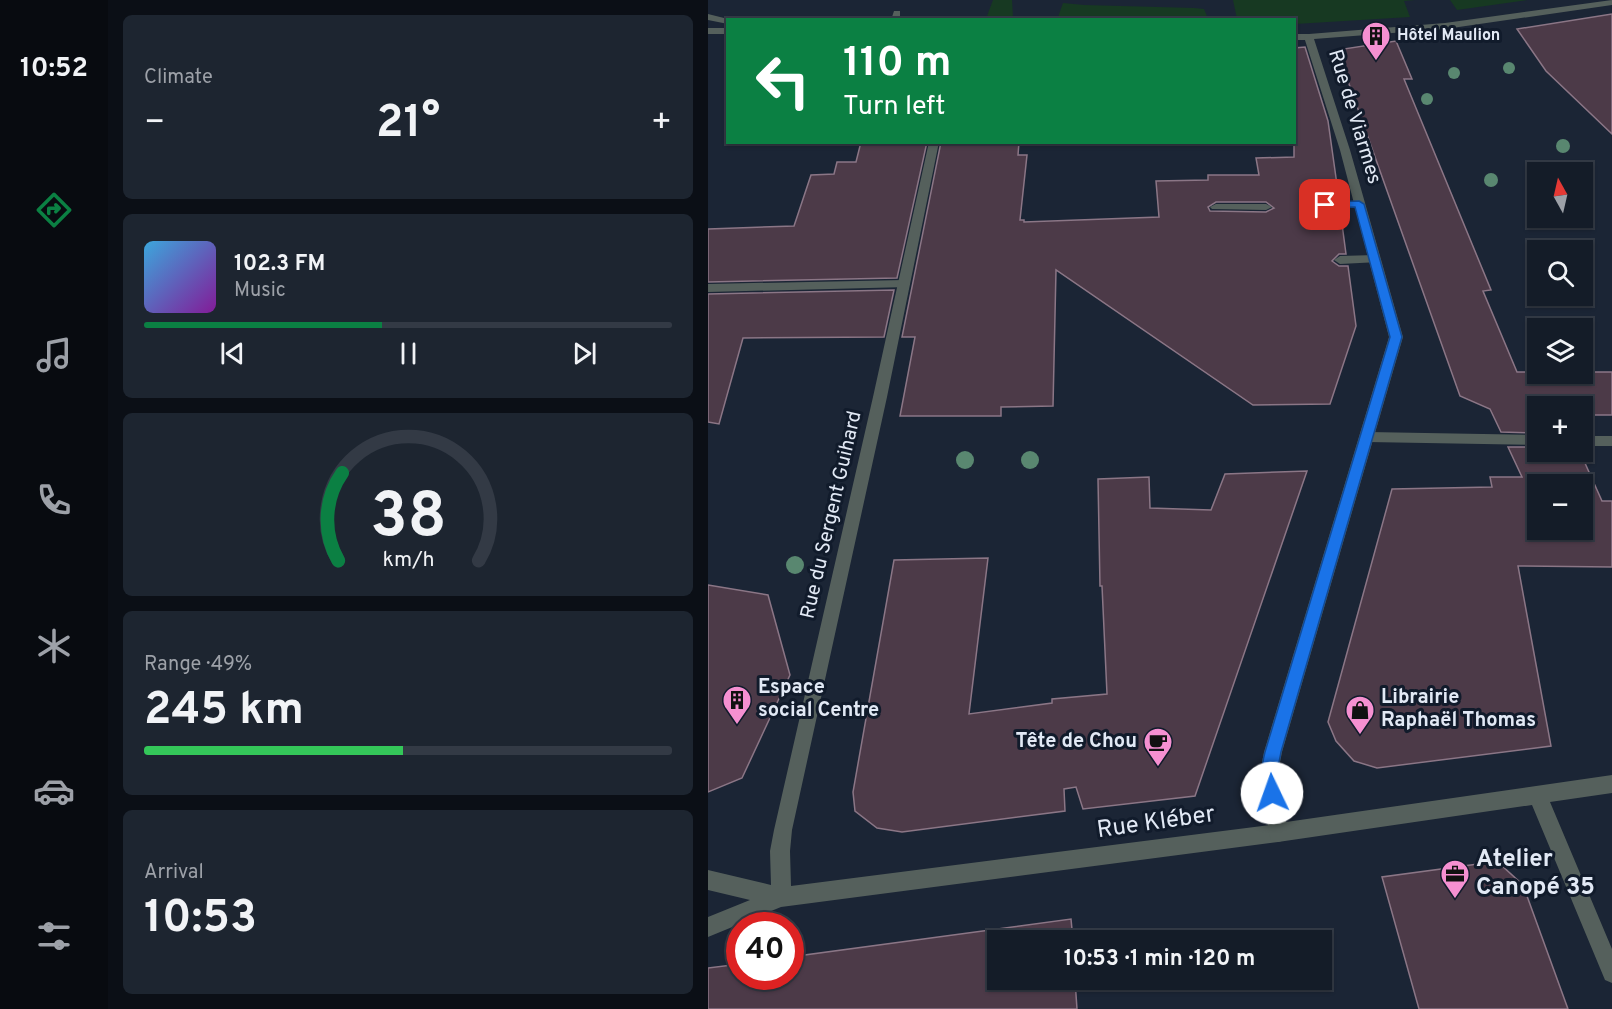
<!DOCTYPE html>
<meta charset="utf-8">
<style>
:root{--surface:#141c28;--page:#1d2530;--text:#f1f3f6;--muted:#9da1a8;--line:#333a45;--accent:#0b8043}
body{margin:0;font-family:Overpass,sans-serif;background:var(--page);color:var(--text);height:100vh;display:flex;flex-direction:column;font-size:22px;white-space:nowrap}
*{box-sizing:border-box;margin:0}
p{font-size:20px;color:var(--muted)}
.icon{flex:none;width:33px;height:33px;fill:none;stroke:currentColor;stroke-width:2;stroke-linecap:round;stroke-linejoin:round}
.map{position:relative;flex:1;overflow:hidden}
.drawer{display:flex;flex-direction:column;gap:15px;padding:15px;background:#0b0f16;width:600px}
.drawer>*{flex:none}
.hud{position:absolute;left:18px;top:18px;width:570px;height:126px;border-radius:0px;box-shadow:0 2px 4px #0004,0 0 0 2px var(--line);background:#0b8043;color:#fff;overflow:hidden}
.needle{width:39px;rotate:352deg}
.buttons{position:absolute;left:819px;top:162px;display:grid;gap:12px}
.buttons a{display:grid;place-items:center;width:66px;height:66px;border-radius:0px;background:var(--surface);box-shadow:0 2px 4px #0004,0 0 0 2px var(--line);font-size:30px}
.speed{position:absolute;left:18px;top:912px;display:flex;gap:12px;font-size:30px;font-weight:700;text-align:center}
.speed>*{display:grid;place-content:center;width:78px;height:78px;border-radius:50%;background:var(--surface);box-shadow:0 2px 4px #0004,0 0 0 2px var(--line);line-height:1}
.speed .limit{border:9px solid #d22;background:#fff;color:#111}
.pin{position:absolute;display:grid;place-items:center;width:51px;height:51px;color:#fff;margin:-26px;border-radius:12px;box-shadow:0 3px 9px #0006}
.me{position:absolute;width:66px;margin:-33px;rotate:357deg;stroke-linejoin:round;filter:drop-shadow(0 0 4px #0008)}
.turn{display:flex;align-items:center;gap:21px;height:126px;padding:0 18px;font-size:27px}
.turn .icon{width:78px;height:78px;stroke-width:2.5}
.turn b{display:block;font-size:42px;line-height:51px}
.big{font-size:45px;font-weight:700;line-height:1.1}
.drawer .tile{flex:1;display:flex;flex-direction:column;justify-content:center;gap:9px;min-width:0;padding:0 21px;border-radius:9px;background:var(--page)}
.drawer .dial{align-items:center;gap:0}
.dial svg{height:156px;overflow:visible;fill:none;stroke:var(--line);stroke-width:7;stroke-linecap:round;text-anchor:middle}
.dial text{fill:var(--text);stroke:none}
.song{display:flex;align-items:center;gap:18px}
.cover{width:72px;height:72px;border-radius:9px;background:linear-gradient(135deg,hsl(200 70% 55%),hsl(290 70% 35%))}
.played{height:6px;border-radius:3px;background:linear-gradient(90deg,var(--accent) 45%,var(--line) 45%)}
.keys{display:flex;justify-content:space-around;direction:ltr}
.heat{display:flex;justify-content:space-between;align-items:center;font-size:33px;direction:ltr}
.charge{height:9px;border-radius:4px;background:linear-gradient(90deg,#34c759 49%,var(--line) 0)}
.trip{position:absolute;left:279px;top:930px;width:345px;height:60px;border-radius:0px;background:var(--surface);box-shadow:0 2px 4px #0004,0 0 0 2px var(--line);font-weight:700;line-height:60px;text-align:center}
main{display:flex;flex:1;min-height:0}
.dock{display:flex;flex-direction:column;width:108px;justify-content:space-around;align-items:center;background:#080b10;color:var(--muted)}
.dock .icon{width:42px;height:42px}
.dock .active{color:var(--accent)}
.dock b{font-size:27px;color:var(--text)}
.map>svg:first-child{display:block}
.green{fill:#173922}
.building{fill:#4c3a48;stroke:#8b7686;stroke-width:1.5;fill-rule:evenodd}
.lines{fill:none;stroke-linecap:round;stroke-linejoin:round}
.service{fill:#55605c;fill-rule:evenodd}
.minor{fill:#55605c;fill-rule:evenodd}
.tertiary{fill:#55605c;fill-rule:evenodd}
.tree{fill:#598770}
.route{fill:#1a73e8;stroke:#114b97;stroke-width:1.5}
.labels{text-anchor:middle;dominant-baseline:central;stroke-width:6;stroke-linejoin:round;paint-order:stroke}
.far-poi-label{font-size:16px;font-weight:bold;fill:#e2e9f5;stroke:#111b2b;text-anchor:start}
.street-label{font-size:20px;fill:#e2e9f5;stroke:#111b2b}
.poi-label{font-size:20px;font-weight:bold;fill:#e2e9f5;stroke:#111b2b;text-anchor:start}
.near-street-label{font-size:24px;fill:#e2e9f5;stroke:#111b2b}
.near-poi-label{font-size:24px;font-weight:bold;fill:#e2e9f5;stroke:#111b2b;text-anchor:start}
</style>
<main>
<nav class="dock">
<b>10:52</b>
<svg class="icon active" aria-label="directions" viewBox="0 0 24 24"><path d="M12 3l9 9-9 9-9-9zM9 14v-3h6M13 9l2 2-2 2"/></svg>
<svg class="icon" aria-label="music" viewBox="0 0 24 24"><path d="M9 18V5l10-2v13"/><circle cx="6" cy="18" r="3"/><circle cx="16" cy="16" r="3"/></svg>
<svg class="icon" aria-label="phone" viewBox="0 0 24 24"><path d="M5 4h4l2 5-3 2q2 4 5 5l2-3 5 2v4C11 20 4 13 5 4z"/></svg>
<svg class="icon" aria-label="climate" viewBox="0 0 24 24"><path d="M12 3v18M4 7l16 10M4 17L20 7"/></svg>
<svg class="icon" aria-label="car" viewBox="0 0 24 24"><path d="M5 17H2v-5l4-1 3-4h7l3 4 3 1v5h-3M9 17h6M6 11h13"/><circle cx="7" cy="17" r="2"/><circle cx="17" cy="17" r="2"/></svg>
<svg class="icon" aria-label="filters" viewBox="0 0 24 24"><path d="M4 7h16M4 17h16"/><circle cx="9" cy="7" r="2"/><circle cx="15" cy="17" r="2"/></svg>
</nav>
<section class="drawer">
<div class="tile"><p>Climate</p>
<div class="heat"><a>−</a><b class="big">21°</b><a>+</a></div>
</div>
<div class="tile">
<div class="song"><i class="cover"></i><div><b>102.3 FM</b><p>Music</p></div></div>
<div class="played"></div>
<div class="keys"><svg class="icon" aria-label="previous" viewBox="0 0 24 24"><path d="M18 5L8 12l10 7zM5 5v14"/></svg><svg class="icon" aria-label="pause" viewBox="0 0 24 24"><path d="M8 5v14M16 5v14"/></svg><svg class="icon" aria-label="next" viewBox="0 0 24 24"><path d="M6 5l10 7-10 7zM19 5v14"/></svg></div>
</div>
<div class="tile dial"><svg viewBox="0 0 100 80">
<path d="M14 69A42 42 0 1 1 86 69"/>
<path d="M14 69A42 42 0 0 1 16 24" stroke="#0b8043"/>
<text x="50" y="56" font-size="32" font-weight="700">38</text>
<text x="50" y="72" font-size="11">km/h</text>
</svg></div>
<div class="tile"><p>Range · 49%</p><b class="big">245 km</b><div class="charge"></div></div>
<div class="tile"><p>Arrival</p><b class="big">10:53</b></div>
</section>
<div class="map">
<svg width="904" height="1009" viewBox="0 0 904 1009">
<rect width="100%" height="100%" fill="#1b2535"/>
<!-- green -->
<g class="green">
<path d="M285,0H304L305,17L279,16Z"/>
<path d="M525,0H707L696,1L702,17L587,24L586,20L529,19Z"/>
<path d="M742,0H819L749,10Z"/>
<path d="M355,3L376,5L486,8L496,9L499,16L498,19L350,17Z"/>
</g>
<!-- building -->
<g class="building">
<path d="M904,14V134L838,71L809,29Z"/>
<path d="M688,41L704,79H696L783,290L775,291L809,372H904V415H874V406H830V433L793,432L782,409L752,396L629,50Z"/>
<path d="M597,47L620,121L631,199L616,200L609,206L617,210L632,209L638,254H631L624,261L631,266H640L648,326L622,404L545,405L348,270L345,406L293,407V416H192L207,337H194L233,142H311L310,155H319L312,220H316V222L451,217L448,181L500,180V175H551L548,158L586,157V48ZM508,202H558L566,208L558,212L502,211L500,207Z"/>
<path d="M153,142H219L189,278L0,282V229L86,226L103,175L126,174L129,162H148Z"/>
<path d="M186,290L176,337L35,338L11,424L0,422V294Z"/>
<path d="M800,447H830V452H872L894,501H904V567L810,566L843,746L669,768L646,761L628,741L620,722L684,489L784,487L782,477H814ZM830,484H874V530H830Z"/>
<path d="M599,471L487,796L375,809L368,787L356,789L357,811L194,832L169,828L147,811L145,792L186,560L280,558L261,714L344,703V699L399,694L394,586H392L390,479L441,477L442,508L503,510L517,474Z"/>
<path d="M0,585L60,595L82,675L34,778L0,792Z"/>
<path d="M785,862L793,865L815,885L860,1009H711L674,877Z"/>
<path d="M363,919L365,940H290V980H367L369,1009H0V968L32,964V976H82V957Z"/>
</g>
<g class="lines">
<!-- service -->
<g class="service">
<path d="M186,11H192V20H183Z"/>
<path d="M651,201L655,202V206L617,208L611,205L617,202Z"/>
<path d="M508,204H558L564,207L558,210L504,209L502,207Z"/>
<path d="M667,255L671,256V262L632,264L626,260L632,256Z"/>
<path d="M196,280L202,284L200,287L0,292V284Z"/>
</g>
<!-- minor -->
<g class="minor">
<path d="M0,14L24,20H20V24L0,20Z"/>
<rect x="0" y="28" width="20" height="6"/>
<path d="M586,34H601L606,37L601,40H586Z"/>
<path d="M221,142H231L179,397L84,830L82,851L83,886L570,824L577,826L579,833L577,840L570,842L73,907L0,937V917L42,900L0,890V870L63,885L62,851L66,830L165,397Z"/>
<path d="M660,432L830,435V445L660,442L653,437Z"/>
<rect x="874" y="436" width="30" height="10"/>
</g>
<!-- tertiary -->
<path class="tertiary" d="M904,0V5L737,29L606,39L642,150L695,337L574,752L570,773L578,822L904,775V793L842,802L904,949V983L897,980L824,805L570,842L563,840L561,833L552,773L556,752L681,337L632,150L596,37L601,34L737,23Z"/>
</g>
<!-- trees -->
<g class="tree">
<circle cx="801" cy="68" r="6"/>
<circle cx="746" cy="73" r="6"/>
<circle cx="719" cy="99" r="6"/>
<circle cx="855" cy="146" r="7"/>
<circle cx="783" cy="180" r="7"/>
<circle cx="257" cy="460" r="9"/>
<circle cx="322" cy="460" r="9"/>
<circle cx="87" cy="565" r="9"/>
</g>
<!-- route -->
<path class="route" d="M651,201L656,204L694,337L573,752L569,773L572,793L570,799L564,801L558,799C551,783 553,768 557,752L682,337L647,207L617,208L612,205L617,202Z"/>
<!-- icons -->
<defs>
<g id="building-pin" transform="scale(1.5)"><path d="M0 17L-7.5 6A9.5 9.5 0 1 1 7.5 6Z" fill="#f590d1" stroke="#111b2b"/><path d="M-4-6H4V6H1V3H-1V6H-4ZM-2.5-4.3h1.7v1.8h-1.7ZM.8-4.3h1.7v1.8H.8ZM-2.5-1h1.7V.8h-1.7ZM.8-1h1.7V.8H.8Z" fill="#111"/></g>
<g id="shop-pin" transform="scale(1.5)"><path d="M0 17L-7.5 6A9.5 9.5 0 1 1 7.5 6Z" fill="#f590d1" stroke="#111b2b"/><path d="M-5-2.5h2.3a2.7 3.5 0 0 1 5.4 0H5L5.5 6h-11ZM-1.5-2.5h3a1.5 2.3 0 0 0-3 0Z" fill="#111"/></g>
<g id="cafe-pin" transform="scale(1.5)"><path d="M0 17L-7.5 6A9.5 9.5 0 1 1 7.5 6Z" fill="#f590d1" stroke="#111b2b"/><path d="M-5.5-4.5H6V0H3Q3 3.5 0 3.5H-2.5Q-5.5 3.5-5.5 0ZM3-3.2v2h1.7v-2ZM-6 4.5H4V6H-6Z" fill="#111"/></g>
<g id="office-pin" transform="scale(1.5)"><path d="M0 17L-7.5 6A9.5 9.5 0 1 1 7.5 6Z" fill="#f590d1" stroke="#111b2b"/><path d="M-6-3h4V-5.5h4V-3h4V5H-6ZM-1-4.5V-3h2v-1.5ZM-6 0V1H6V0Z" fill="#111"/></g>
</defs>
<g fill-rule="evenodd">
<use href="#building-pin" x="668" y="36"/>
<use href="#building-pin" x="29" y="700"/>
<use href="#shop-pin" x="652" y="710"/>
<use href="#cafe-pin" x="450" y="742"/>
<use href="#office-pin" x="747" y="874"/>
</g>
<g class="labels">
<!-- far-poi labels -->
<g class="far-poi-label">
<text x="689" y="36">Hôtel Maulion</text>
</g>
<!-- street labels -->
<g class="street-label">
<text transform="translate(646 117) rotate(73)">Rue de Viarmes</text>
<text transform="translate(124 515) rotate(-77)">Rue du Sergent Guihard</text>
</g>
<!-- poi labels -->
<g class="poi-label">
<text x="50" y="688">Espace<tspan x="50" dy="23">social Centre</tspan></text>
<text x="673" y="698">Librairie<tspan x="673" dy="23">Raphaël Thomas</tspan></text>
<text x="429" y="742" text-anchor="end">Tête de Chou</text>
</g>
<!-- near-street labels -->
<g class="near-street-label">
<text transform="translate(448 823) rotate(-8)">Rue Kléber</text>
</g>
<!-- near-poi labels -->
<g class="near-poi-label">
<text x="768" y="860">Atelier<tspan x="768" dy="28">Canopé 35</tspan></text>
</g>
</g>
</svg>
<div class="buttons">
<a><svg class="needle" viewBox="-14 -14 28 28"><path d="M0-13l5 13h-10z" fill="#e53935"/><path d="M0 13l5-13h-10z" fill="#9da1a8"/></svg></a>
<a><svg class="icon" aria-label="search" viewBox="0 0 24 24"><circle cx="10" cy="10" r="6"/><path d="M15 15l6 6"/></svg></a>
<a><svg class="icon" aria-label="layers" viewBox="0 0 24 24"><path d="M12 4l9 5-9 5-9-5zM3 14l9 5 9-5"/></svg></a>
<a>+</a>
<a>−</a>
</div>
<div class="speed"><div class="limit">40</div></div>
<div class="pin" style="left:617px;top:205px;background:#d93025"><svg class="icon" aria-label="arrive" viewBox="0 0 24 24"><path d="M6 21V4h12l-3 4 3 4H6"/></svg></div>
<svg class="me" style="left:564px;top:793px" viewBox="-20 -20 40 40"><circle r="19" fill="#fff"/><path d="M0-13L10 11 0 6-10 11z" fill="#1a73e8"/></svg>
<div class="trip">10:53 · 1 min · 120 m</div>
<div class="hud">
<div class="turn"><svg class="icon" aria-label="left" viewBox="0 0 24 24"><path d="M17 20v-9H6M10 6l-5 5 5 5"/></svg><div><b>110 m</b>Turn left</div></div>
</div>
</div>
</main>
